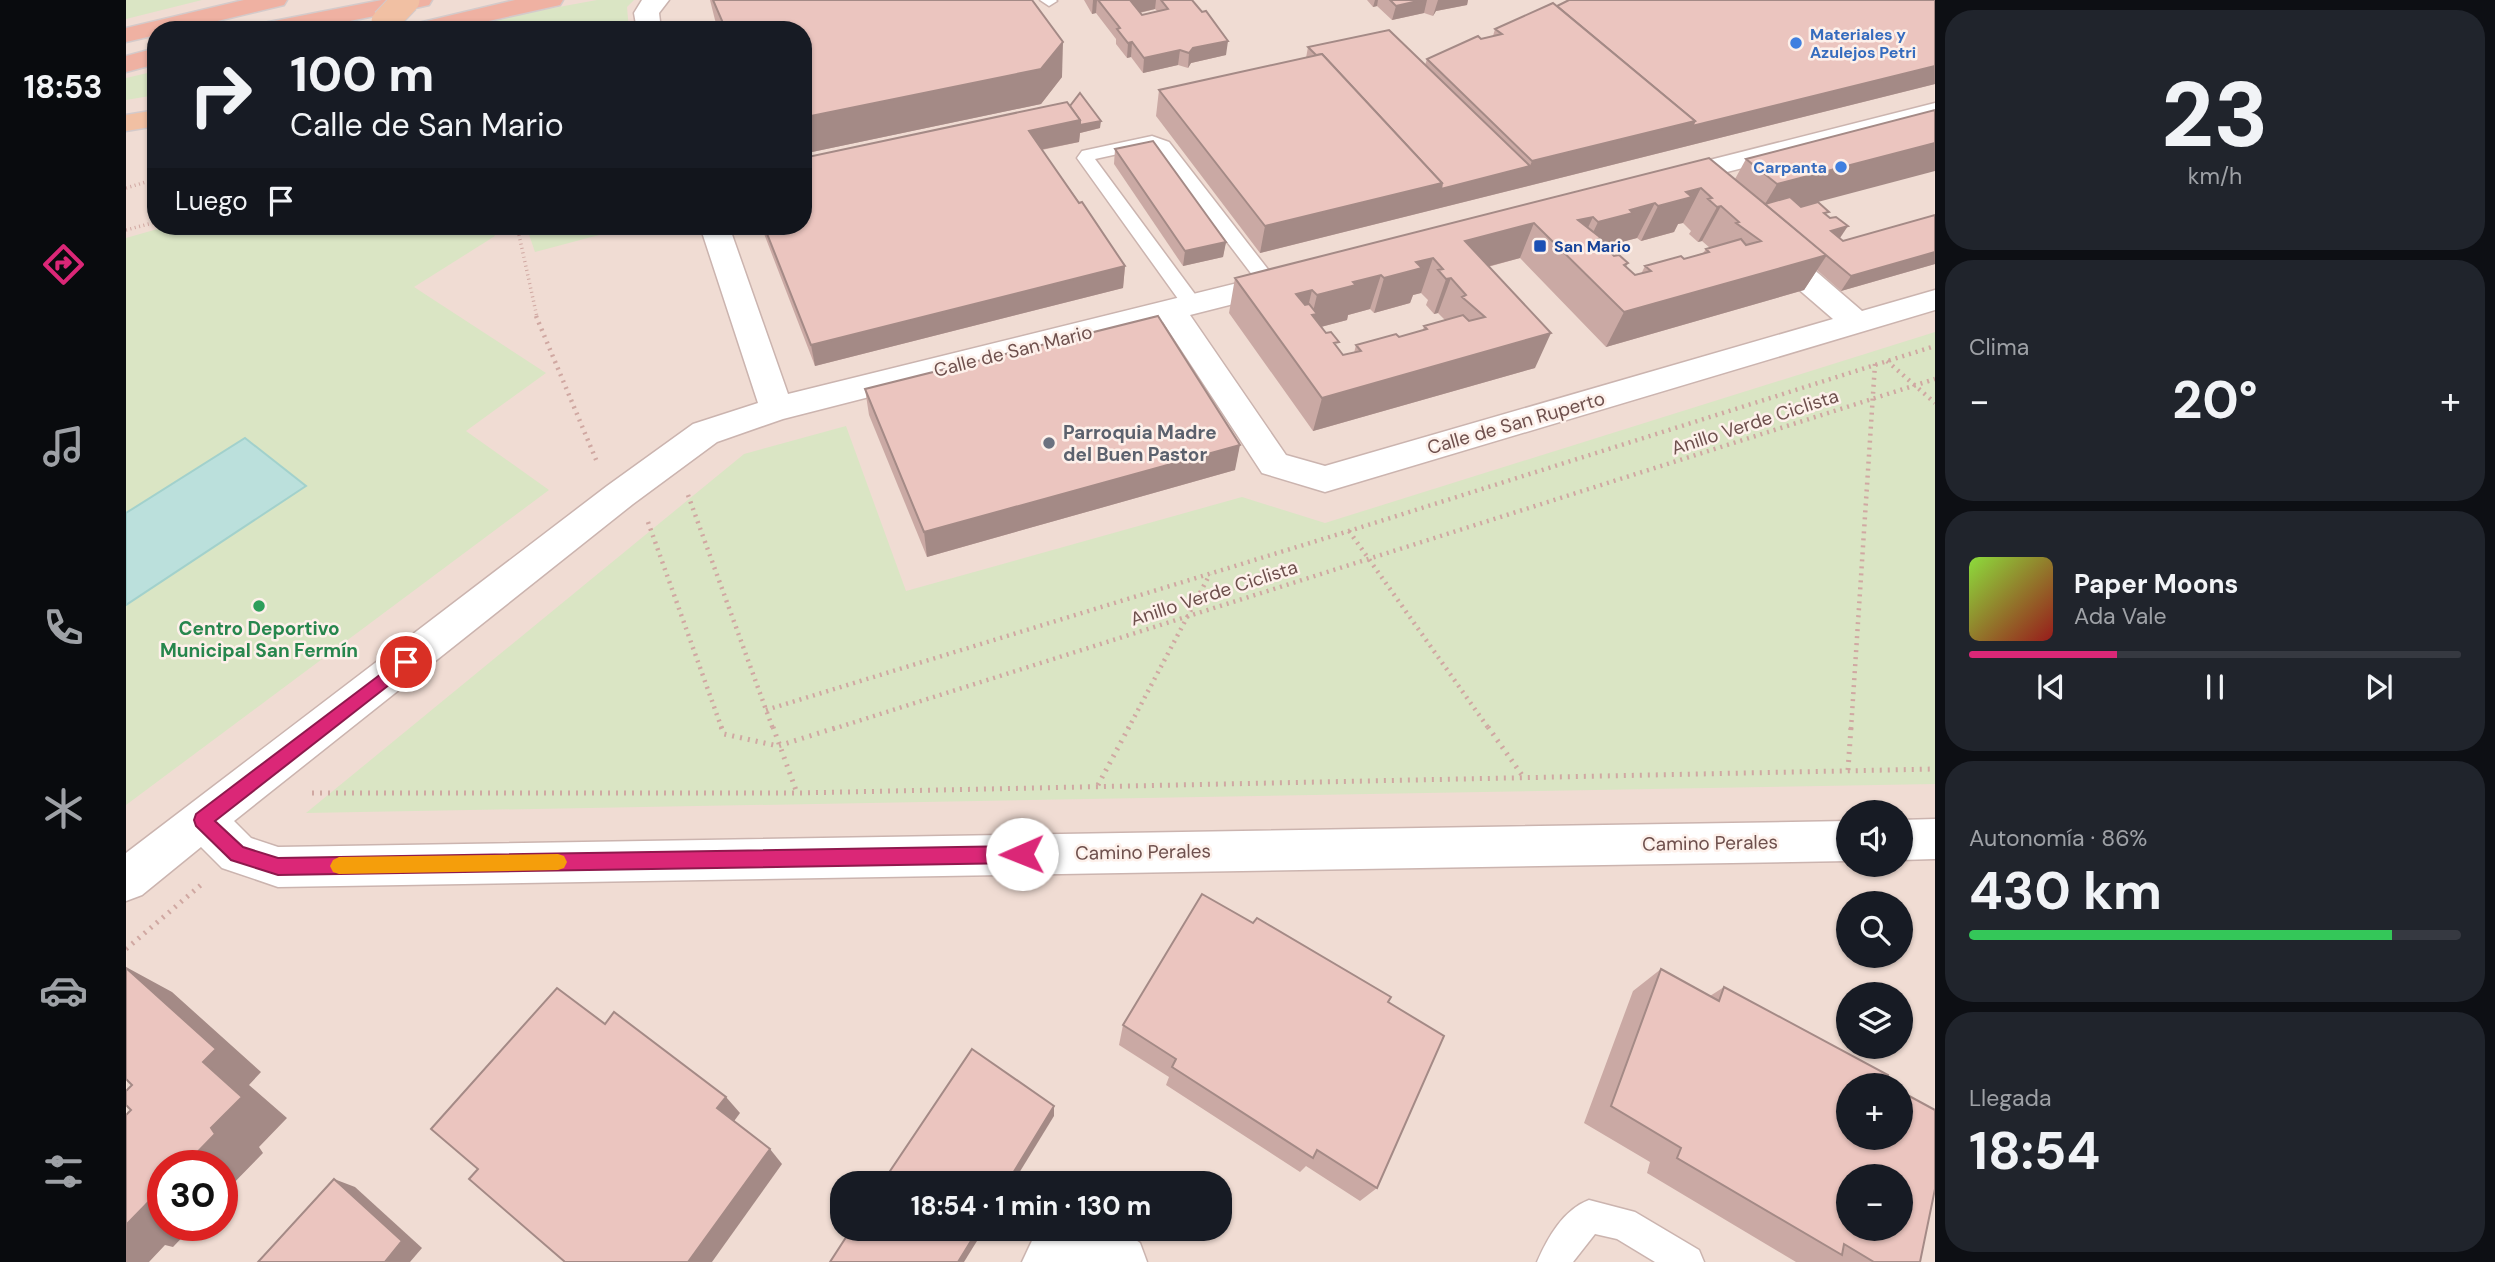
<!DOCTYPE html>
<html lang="es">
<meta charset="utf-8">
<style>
:root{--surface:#171b24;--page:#20242c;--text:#f1f3f6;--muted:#9ea1a6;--line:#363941;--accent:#db2777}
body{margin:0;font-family:"DM Sans",sans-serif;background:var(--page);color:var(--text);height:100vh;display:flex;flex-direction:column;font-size:26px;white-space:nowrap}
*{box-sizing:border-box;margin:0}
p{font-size:23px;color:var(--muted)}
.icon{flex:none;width:38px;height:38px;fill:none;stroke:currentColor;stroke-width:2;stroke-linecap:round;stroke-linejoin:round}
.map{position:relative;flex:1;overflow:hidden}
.details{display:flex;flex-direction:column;gap:10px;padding:10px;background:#0d0f14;width:560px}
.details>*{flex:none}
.top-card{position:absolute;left:21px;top:21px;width:665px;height:214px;border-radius:28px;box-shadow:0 2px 5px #0004;background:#171b24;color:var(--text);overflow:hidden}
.buttons{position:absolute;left:1710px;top:800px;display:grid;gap:14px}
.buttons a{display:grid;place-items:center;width:77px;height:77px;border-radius:50%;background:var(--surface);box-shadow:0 2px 5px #0004;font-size:35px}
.speed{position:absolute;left:21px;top:1150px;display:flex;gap:14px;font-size:35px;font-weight:700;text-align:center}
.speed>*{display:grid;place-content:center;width:91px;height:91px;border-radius:50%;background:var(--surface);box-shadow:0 2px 5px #0004;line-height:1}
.speed .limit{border:10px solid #d22;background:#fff;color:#111}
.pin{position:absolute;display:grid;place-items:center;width:60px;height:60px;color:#fff;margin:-30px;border:4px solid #fff;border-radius:50%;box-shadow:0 2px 7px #0007}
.me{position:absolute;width:77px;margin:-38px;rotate:269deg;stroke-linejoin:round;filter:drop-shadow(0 0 5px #0008)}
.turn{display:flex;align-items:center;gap:24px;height:147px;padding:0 28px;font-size:32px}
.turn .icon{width:91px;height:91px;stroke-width:2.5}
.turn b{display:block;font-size:49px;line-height:60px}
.then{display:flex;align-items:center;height:66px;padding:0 28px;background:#0003;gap:14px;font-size:26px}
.big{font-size:52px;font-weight:700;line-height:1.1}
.details .tile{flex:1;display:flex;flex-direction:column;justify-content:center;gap:10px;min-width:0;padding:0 24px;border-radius:28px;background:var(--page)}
.details .dial{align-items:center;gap:0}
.dial b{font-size:91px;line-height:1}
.song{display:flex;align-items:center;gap:21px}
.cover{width:84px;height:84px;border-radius:10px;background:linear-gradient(135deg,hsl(90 70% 55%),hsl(0 70% 35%))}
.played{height:7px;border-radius:4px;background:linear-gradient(90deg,var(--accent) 30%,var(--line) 30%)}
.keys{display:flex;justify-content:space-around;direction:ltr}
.heat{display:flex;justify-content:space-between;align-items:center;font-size:38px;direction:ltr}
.charge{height:10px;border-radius:5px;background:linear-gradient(90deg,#34c759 86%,var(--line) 0)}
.trip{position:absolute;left:704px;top:1171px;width:402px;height:70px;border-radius:28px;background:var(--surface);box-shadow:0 2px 5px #0004;font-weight:700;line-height:70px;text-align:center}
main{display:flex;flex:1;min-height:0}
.tabs{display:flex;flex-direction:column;width:126px;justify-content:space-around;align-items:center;background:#090b0e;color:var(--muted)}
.tabs .icon{width:49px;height:49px}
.tabs .current{color:var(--accent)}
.tabs b{font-size:32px;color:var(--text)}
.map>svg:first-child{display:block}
.residential{fill:#f0dcd3;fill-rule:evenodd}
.green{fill:#dae5c4}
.water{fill:#bbe0dc;stroke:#a2d1cc;stroke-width:2}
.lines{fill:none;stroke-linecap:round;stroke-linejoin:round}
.service-casing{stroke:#cbb4af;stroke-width:3}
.minor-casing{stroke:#cbb4af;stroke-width:3}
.primary-casing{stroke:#d4caca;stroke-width:3}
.trunk-casing{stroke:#d4caca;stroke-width:3}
.path-far2{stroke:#d0a8a2;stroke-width:3.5;stroke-dasharray:1 3.5;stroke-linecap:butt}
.path-far1{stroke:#d0a8a2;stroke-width:4.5;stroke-dasharray:2 5;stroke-linecap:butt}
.path{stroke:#d0a8a2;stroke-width:5;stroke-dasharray:2 6;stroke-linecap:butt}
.service{fill:#fff;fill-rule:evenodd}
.minor{fill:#fff;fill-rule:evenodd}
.primary{fill:#f1c0a3;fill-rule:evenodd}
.trunk{fill:#efb1a2;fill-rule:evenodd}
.primary-bridge-casing{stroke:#d4caca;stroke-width:29;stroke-linecap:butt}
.primary-bridge{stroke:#f1c0a3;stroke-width:27}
.wall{fill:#caa9a4;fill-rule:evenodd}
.shaded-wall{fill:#a48a86}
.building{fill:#ebc5bf;stroke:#a48a86;stroke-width:2;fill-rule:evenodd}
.route{fill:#db2777;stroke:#8e194d;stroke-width:2}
.slow{fill:#f59e0b}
.shop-dot{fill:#3f7fe0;stroke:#fdf0ea;stroke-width:2.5}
.transit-dot{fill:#1a4fb4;stroke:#fdf0ea;stroke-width:2.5}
.worship-dot{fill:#6b7280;stroke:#fdf0ea;stroke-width:2.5}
.leisure-dot{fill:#2e9e5b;stroke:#fdf0ea;stroke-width:2.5}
.labels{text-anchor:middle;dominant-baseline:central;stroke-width:5;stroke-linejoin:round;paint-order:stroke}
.far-shop-label{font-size:16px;font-weight:bold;fill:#366cbe;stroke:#fdf0ea;text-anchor:start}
.far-transit-label{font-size:16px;font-weight:bold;fill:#164399;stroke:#fdf0ea;text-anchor:start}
.street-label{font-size:19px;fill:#6e504d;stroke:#fdf0ea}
.worship-label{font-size:19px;font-weight:bold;fill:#5b616d;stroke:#fdf0ea;text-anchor:start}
.leisure-label{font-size:19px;font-weight:bold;fill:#27864d;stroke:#fdf0ea}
</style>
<main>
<nav class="tabs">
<b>18:53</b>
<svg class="icon current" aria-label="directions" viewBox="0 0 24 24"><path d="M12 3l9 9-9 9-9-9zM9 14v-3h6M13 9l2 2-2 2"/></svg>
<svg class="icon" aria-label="music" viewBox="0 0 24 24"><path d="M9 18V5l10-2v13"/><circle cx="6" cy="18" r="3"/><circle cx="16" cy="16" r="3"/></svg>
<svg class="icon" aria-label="phone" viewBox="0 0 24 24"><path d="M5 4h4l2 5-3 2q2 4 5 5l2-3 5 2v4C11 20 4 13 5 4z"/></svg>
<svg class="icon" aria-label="climate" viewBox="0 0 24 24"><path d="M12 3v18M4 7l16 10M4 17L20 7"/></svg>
<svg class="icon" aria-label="car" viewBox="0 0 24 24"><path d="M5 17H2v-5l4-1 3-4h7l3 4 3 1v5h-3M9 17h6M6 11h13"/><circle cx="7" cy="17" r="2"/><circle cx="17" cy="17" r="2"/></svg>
<svg class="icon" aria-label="filters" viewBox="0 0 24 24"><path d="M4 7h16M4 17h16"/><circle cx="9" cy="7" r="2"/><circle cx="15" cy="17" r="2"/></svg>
</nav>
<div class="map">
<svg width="1809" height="1262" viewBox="0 0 1809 1262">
<rect width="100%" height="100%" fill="#f9ebe4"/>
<!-- residential -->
<path class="residential" d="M0,0H1809V1262H0ZM30,30H677V226H30ZM1722,812H1774V864H1722ZM1722,903H1774V956H1722ZM1722,994H1774V1046H1722ZM1722,1085H1774V1138H1722ZM37,1166H96V1225H37ZM1722,1176H1774V1228H1722ZM716,1183H1094V1228H716Z"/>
<!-- green -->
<g class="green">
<path d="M0,0H76L0,19Z"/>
<path d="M471,0H508L501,7L503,30H358L356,21Z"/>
<path d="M30,71V95L0,100V78Z"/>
<path d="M42,226H361L369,236L288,287L420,373L340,431L423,490L0,805V238Z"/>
<path d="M400,226H507L409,252Z"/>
<path d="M1809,332V784L180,813L618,454L720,426L780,591L1116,497L1199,523Z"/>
</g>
<!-- water -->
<path class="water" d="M119,438L180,486L0,605V513Z"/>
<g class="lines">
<!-- service casing -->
<g class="service-casing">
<g id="service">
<path d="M914,0H930L931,1L923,6Z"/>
<path d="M1026,136L1043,142L1151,281L1154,285L1151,289H1137L1031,150L1024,147L969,159L1077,305L1074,310H1060L951,158L956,151Z"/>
<path d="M1463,1200L1509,1212L1573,1250L1578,1262H1529L1491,1239L1469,1234L1447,1262H1411C1422,1237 1437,1210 1463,1200Z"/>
</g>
</g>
<!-- minor casing -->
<g class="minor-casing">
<g id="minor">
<path d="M516,0H543L533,13L535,30H511L508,13Z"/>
<path d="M1809,103V119L1542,187L1532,185L1528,179L1532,173Z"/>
<path d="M574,226H603L662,394L1156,272L1167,275L1171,282L1167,289L1064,315L1160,455L1199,466L1707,319L1634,256L1630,249L1634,242L1645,240L1656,242L1736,311L1809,290V310L1199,492L1136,473L1037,322L657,419L591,442L507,504L108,821L125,838L152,847L1722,821V861L152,887L96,868L75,847L16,895L0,901V853L481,486L567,424L632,403Z"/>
<path d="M1809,819V859L1774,860V820Z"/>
<path d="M912,1228H994L1014,1243L1021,1262H896Z"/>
</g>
</g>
<!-- primary casing -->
<g class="primary-casing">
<path id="primary" d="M30,110V126L0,131V115Z"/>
</g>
<!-- trunk casing -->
<g class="trunk-casing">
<g id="trunk">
<path d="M118,0H161L158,5L54,30H30V35L0,42V28Z"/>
<path d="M256,0H306L303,5L294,7L178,30H126L129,25L138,23Z"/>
<path d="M389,0H437L434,5L322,30H281L284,25Z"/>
<path d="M30,48V64L0,72V56Z"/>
</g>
</g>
<!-- path-far2 -->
<g class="path-far2">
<path d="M0,188L30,179"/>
<path d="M391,226L411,317"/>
<path d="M0,230L30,222"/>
</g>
<!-- path-far1 -->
<g class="path-far1">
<path d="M410,316L471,462"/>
<path d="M1761,361L1809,403"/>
<path d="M562,495L647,729"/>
<path d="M522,522L596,729"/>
<path d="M1223,531L1363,729"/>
<path d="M640,710L1223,531L1809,346"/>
<path d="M707,729L1809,379"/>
<path d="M1002,729L1084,574"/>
<path d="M1725,729L1749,364"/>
</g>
<!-- path -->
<g class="path">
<path d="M595,727L598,734L652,746L712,727"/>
<path d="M647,727L671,793"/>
<path d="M1362,727L1396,775"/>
<path d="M1722,770L1725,727"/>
<path d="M972,785L1003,727"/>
<path d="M186,793H671L1809,769"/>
<path d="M0,949L76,884"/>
</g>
<!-- service -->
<use href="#service" class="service"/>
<!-- minor -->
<use href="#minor" class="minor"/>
<!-- primary -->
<use href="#primary" class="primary"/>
<!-- trunk -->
<use href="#trunk" class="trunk"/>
<!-- primary-bridge casing -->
<g class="primary-bridge-casing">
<path id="primary-bridge" d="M259,22L280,0"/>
</g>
<!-- primary-bridge -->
<use href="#primary-bridge" class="primary-bridge"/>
</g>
<!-- wall -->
<g class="wall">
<path d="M584,0H906L936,77L915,104L686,152L677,150V30H593L589,20Z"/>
<path d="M958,0H1066L1100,55L1065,63L1062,68L1052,65L1017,73L1005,57L1001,58L990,44V39L970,13L966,14ZM1029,9L1031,11L1016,15L1014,13Z"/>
<path d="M1241,0H1342L1341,5L1310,11L1307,16L1298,13L1266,20L1251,6L1247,7Z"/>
<path d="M1809,0V84L1134,253L1030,116L1033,90L1180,58L1182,47L1299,65L1301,59L1355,39L1367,36L1369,29L1431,6Z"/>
<path d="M944,106L974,128L954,133L953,142L916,150L999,266L997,288L689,366L635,226H677Z"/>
<path d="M989,149L1100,242L1097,257L1057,266L988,164Z"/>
<path d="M1620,159L1692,202L1714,238L1717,241L1809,215V264L1715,291L1691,270L1678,290L1480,347L1394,258L1362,267L1409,368L1187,431L1103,313L1109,278L1609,179ZM1557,223L1565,231L1563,234L1572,242L1576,241L1584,248L1580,249L1577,253L1558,259L1519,266L1515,274L1509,275L1500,267L1502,263L1488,256L1482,250L1490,247L1492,243L1511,238L1515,241L1548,232L1552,224ZM1295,293L1302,300L1300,305L1308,314L1312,313L1319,320L1298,326L1297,330L1273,337L1230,345L1228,353L1217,355L1195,327L1221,320L1222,315L1244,309L1248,313L1284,303L1287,295Z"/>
<path d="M739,389L1109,470L801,557L743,415Z"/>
<path d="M1535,969L1584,996L1598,987L1760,1084L1794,1262H1670L1521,1173L1524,1162L1458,1123L1507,991Z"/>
<path d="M1262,1002L1251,1188L1234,1201L1180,1166L1174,1172L1040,1085L1043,1077L993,1045L997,1025Z"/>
</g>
<!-- shaded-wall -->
<g class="shaded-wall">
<path d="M967,0H971L970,13L966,14Z"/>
<path d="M1004,0H1030L1029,9L1003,15Z"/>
<path d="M1249,0H1252L1251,6L1247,7Z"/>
<path d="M1296,0H1301L1298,13L1266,20L1270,6Z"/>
<path d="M1312,0H1342L1341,5L1310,11L1307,16Z"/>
<path d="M1102,41L1100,55L1065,63L1062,68L1063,53L1067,48Z"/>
<path d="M937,42L936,77L915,104L686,152L680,117Z"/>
<path d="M1006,42L1005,57L1001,58L1002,43Z"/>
<path d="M1054,50L1052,65L1017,73L1018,58Z"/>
<path d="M1809,66V84L1134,253L1139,226L1316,183L1404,166L1406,161L1569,121Z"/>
<path d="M954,120L975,121L974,128L954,133L953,142L903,152V131Z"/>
<path d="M1809,143V171L1650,213L1639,204L1651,184Z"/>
<path d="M1575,188L1557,223L1552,224L1548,232L1515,241L1532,206L1560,192Z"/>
<path d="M1529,203L1511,238L1492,243L1490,247L1456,256L1472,222L1504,210Z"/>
<path d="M1595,206L1576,241L1572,242L1591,207Z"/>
<path d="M1467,217L1451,251L1452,220Z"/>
<path d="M1408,223L1394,258L1326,276L1339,241Z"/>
<path d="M1722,226L1712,241L1705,231Z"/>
<path d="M1100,242L1097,257L1057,266L1059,251Z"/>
<path d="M1809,252V264L1715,291L1725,276Z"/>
<path d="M1701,255L1678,290L1480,347L1498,312Z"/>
<path d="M1307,258L1295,293L1287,295L1284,303L1248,313L1258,278L1290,262Z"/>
<path d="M999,266L997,288L689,366L685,345Z"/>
<path d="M1255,275L1244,309L1222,315L1221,320L1187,329L1178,349L1191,295L1227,282Z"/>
<path d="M1325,278L1312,313L1308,314L1320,279Z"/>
<path d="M1186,290L1178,324L1170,294Z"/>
<path d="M1425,333L1409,368L1187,431L1196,398Z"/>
<path d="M1114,445L1109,470L801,557L798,532Z"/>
<path d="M0,967L46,992L135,1072L123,1085L161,1118L133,1147L137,1153L96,1195V1166H58L85,1128L77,1062Z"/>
<path d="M600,1097L614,1113L606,1124L591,1108Z"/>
<path d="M928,1106V1116L887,1183H881Z"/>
<path d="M644,1149L656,1164L586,1262H562Z"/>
<path d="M208,1179L229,1187L296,1248L284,1262H259Z"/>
<path d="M37,1187V1225H68L47,1247L39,1245L23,1262H0V1225Z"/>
<path d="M853,1228H859L838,1262H832Z"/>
</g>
<!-- building -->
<g class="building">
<path d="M587,0H906L937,42L915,69L680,117H677V30H600Z"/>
<path d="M972,0H1005H1004L1016,15L1042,9L1035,0H1066L1076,12L1080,11L1102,41L1067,48L1063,53L1054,50L1018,58L1006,42L1002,43L991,29L994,28Z"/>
<path d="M1264,0H1296L1270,6Z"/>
<path d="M1443,0H1809V66L1566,126L1569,121L1431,6Z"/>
<path d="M1427,3L1569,121L1406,161L1301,59L1352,36L1355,39L1376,34L1369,29Z"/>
<path d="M1263,30L1404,166L1315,189L1316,183L1196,54L1190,55L1182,47Z"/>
<path d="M1196,54L1316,183L1139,226L1033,90Z"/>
<path d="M954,93L975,121L954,125V120L944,106Z"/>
<path d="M941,102L954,120L903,131L953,203L956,202L999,266L685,345L638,226H677V158Z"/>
<path d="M1809,110V143L1651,184L1620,159Z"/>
<path d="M1027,141L1100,242L1059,251L989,149Z"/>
<path d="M1583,158L1701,255L1498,312L1408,223L1339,241L1425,333L1196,398L1109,278ZM1575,188L1586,198L1582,199L1591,207L1595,206L1613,222L1610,223L1635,241L1620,245L1615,239L1580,249L1583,252L1558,259L1555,256L1519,266L1525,271L1509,275L1498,265L1502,263L1493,255L1488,256L1472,239L1475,238L1452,220L1467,217L1472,222L1507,213L1504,210L1529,203L1532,206L1566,197L1560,192ZM1307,258L1317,269L1312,270L1320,279L1325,278L1340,295L1336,297L1359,317L1343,321L1337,315L1298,326L1301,329L1273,337L1270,334L1230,345L1235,351L1217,355L1208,343L1213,342L1205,332L1200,333L1186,315L1191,314L1183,304L1179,305L1170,294L1186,290L1191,295L1230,285L1227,282L1255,275L1258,278L1296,268L1290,262Z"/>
<path d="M1664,197L1675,207L1692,202L1703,212L1698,213L1704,218L1710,217L1722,226L1705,231L1717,241L1809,215V252L1725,276L1639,204Z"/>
<path d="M1032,316L1114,445L798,532L739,389Z"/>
<path d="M1076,894L1127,923L1131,918L1265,997L1262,1002L1318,1036L1251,1188L1191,1150L1187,1158L1046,1067L1050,1059L997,1025Z"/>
<path d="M0,968L90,1049L77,1062L116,1097L85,1128L89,1134L58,1166H37V1187L0,1225V1115L5,1110L0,1105V1091L6,1085L0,1079Z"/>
<path d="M1535,969L1593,1001L1598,987L1762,1075L1760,1084L1763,1085H1722V1138H1774V1091L1809,1110V1189L1794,1262H1748L1718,1244L1716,1255L1551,1158L1555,1148L1485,1106ZM1722,1176H1774V1228H1722Z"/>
<path d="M431,988L479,1024L488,1012L600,1097L591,1108L644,1149L562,1262H439L343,1179L352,1169L305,1129Z"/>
<path d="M846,1049L928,1106L881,1183H756Z"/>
<path d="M208,1179L276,1241L259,1262H132Z"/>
<path d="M726,1228H853L832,1262H704Z"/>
</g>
<!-- route -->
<path class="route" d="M280,655L286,657L288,662L286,667L89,821L117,847L152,858L896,846L902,848L905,854L902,860L896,863L152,875L105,860L70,826L68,820L70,814Z"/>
<!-- slow -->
<path class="slow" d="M432,854L438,856L441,862L438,868L432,870L213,874L207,872L204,866L207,860L213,857Z"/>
<!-- markers -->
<g class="shop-dot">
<circle cx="1670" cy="43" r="7"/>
<circle cx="1715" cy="167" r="7"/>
</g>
<rect class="transit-dot" x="1407" y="239" width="14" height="14" rx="3.5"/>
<circle class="worship-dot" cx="923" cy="443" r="7"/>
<circle class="leisure-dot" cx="133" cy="606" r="7"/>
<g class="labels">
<!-- far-shop labels -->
<g class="far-shop-label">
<text x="1684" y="34">Materiales y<tspan x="1684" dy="18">Azulejos Petri</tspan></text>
<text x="1701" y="167" text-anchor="end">Carpanta</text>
</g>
<!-- far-transit labels -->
<g class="far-transit-label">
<text x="1428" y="246">San Mario</text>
</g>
<!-- street labels -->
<g class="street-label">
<text transform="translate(887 351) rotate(-14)">Calle de San Mario</text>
<text transform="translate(1629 422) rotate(-18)">Anillo Verde Ciclista</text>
<text transform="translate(1390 423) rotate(-16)">Calle de San Ruperto</text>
<text transform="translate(1088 593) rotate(-18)">Anillo Verde Ciclista</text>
<text transform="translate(1584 843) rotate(-1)">Camino Perales</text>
<text transform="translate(1017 852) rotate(-1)">Camino Perales</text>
</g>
<!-- worship labels -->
<g class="worship-label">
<text x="937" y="432">Parroquia Madre<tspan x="937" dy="22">del Buen Pastor</tspan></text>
</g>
<!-- leisure labels -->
<g class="leisure-label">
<text x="133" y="628">Centro Deportivo<tspan x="133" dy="22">Municipal San Fermín</tspan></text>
</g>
</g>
</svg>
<div class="buttons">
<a><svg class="icon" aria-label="sound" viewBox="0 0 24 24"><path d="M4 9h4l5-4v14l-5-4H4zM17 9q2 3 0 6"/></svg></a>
<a><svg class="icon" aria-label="search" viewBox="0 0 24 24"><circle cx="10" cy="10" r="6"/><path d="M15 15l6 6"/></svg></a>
<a><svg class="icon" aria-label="layers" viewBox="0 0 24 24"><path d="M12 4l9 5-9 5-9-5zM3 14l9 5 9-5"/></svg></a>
<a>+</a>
<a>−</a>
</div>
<div class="speed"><div class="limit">30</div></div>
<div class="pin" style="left:280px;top:662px;background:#d93025"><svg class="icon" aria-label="arrive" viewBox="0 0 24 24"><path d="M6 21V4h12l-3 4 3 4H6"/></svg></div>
<svg class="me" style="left:896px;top:854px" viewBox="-20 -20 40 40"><circle r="19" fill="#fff"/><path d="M0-13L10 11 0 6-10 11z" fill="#db2777"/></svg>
<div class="trip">18:54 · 1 min · 130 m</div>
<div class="top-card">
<div class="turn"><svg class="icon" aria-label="right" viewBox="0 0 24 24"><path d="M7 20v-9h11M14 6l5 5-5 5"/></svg><div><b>100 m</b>Calle de San Mario</div></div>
<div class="then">Luego<svg class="icon" aria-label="arrive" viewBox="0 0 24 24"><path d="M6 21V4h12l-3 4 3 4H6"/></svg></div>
</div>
</div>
<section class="details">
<div class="tile dial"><b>23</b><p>km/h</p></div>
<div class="tile"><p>Clima</p>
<div class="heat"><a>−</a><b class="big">20°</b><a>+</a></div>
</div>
<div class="tile">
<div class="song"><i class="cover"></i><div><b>Paper Moons</b><p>Ada Vale</p></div></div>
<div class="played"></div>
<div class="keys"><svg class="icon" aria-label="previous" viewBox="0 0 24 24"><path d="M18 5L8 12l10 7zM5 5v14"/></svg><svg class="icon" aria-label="pause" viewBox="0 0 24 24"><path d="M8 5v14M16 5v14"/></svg><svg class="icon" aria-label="next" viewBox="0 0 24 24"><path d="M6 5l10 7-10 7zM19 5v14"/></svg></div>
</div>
<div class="tile"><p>Autonomía · 86%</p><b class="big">430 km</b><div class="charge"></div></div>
<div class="tile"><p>Llegada</p><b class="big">18:54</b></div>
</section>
</main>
